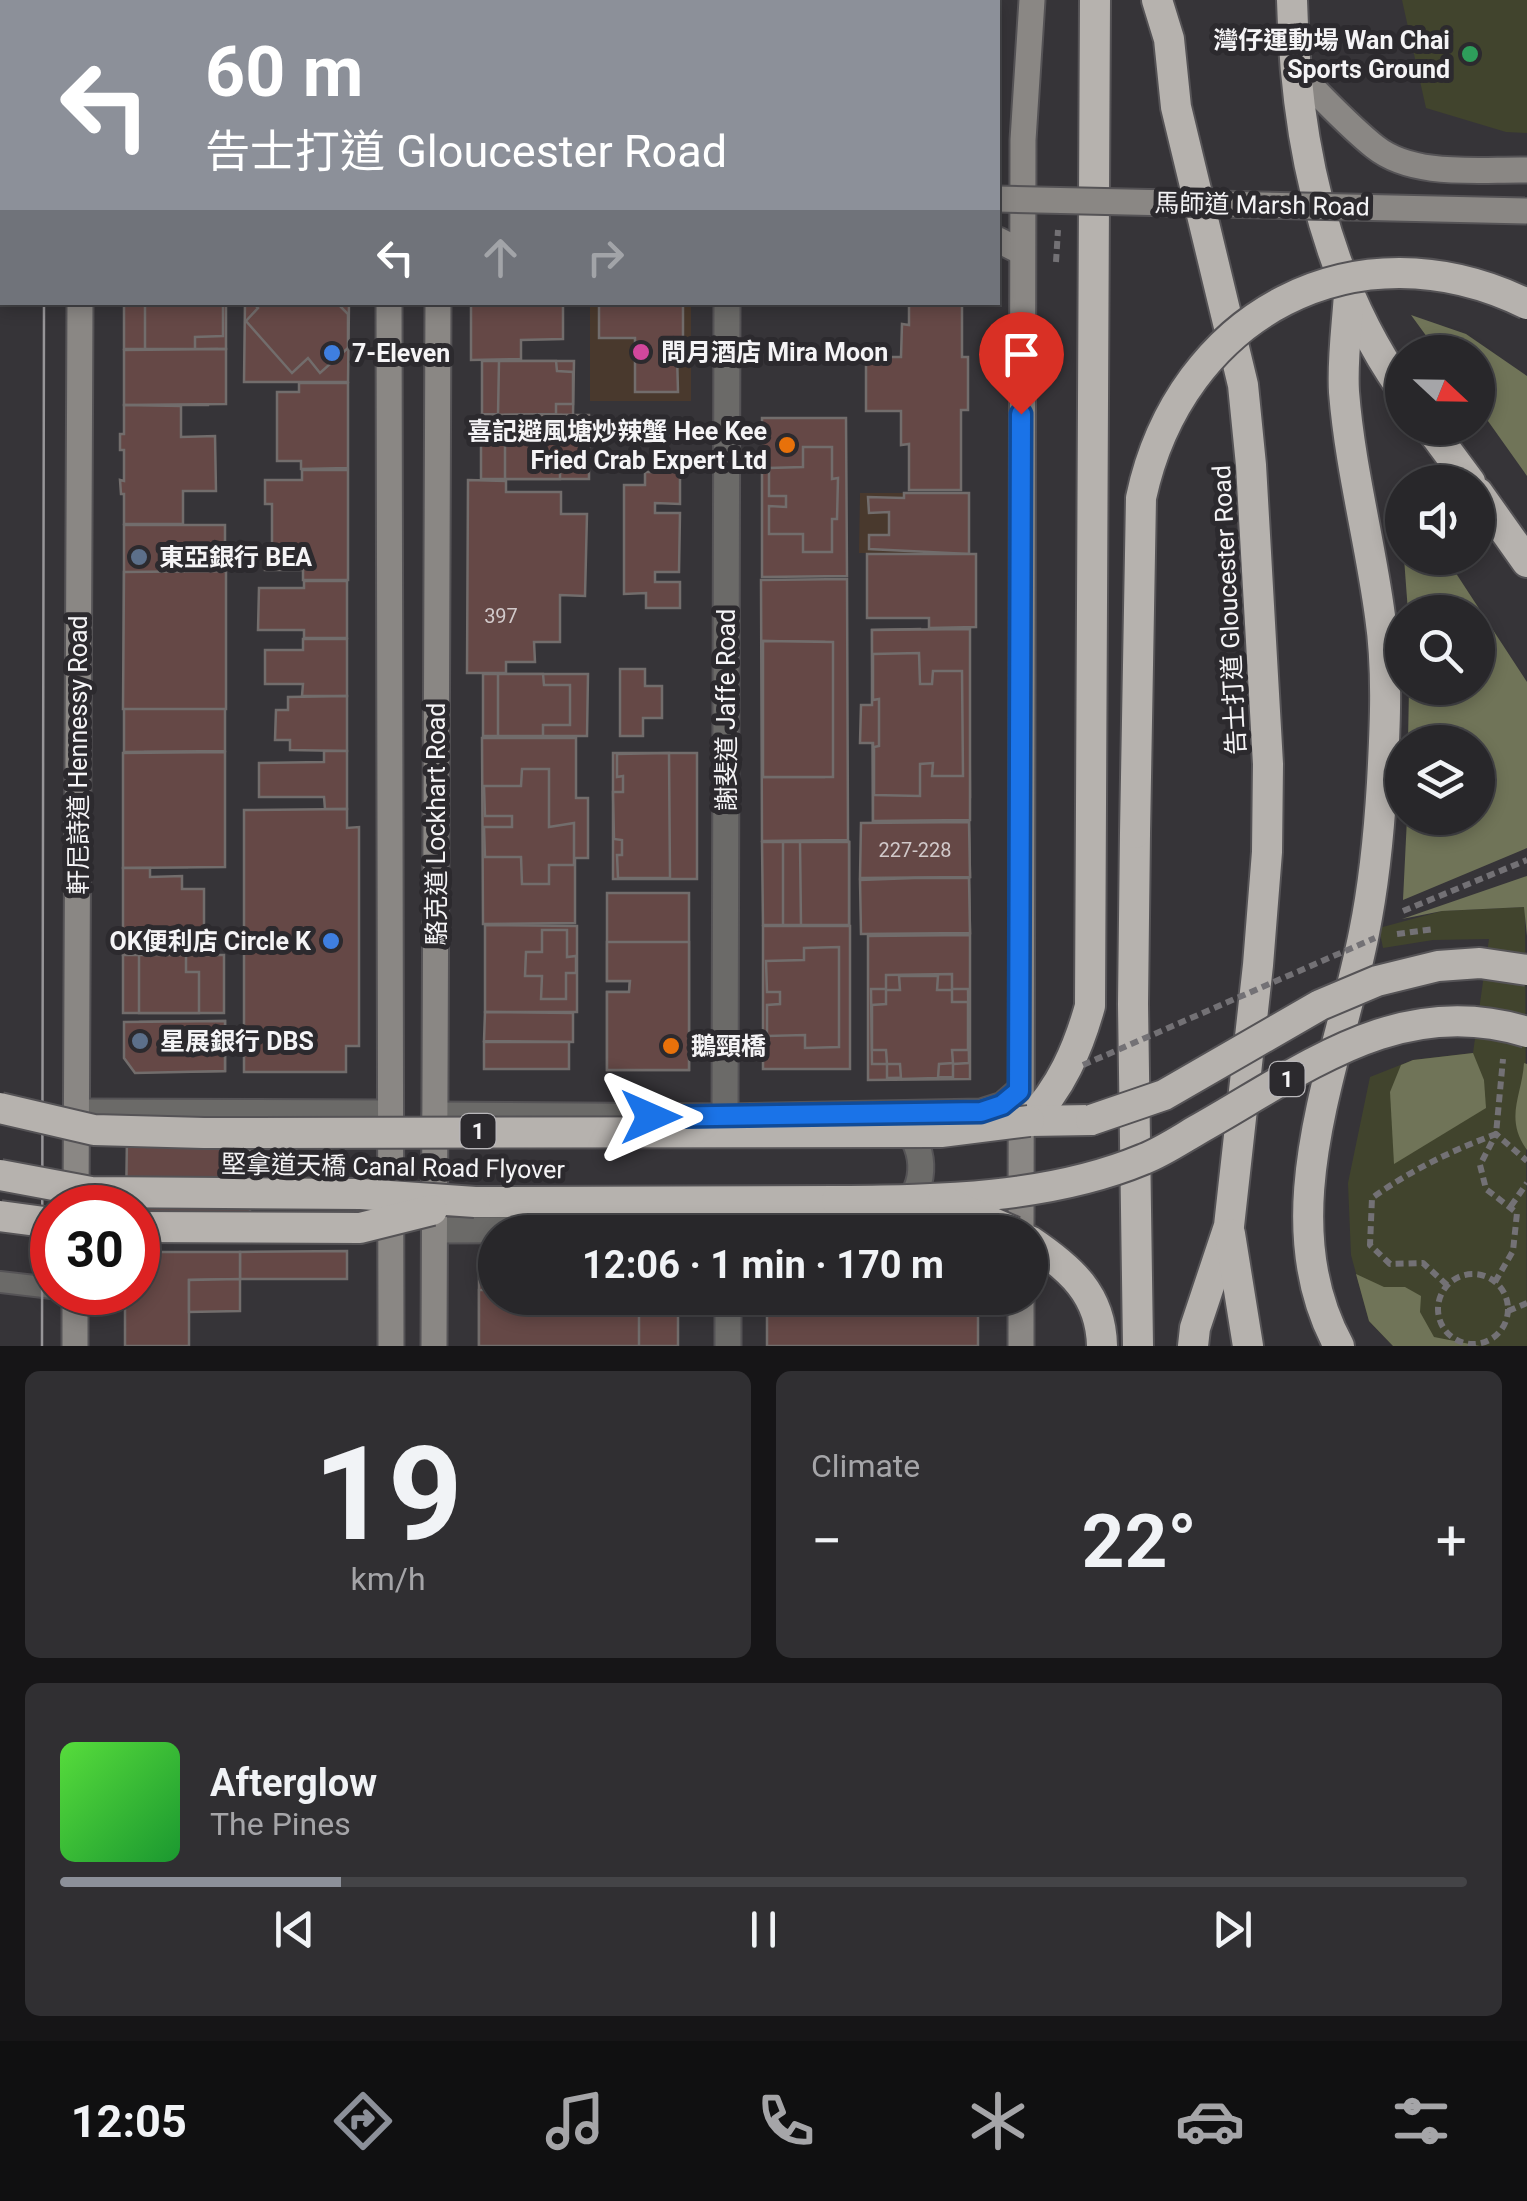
<!DOCTYPE html>
<meta charset="utf-8">
<style>
:root{--surface:#28272a;--page:#302f32;--text:#f1f3f6;--muted:#a5a5a8;--line:#444447;--accent:#8c9099}
body{margin:0;font-family:Roboto,"Noto Sans TC",sans-serif;background:var(--page);color:var(--text);height:100vh;display:flex;flex-direction:column;font-size:38px;white-space:nowrap}
*{box-sizing:border-box;margin:0}
p{font-size:32px;color:var(--muted)}
.icon{flex:none;width:55px;height:55px;fill:none;stroke:currentColor;stroke-width:2;stroke-linecap:round;stroke-linejoin:round}
.map{position:relative;height:1346px;overflow:hidden}
.side{display:flex;flex-direction:column;gap:25px;padding:25px;background:#161517;flex:1}
.side>*{flex:none}
.banner{position:absolute;left:0px;top:0px;width:1000px;height:305px;box-shadow:0 5px 15px #0003,0 0 0 2px var(--line);background:#8c9099;color:#fff;overflow:hidden}
.needle{width:65px;rotate:112deg}
.buttons{position:absolute;left:1385px;top:335px;display:grid;gap:20px}
.buttons a{display:grid;place-items:center;width:110px;height:110px;border-radius:50%;background:var(--surface);box-shadow:0 5px 15px #0003,0 0 0 2px var(--line);font-size:50px}
.speed{position:absolute;left:30px;top:1185px;display:flex;gap:20px;font-size:50px;font-weight:700;text-align:center}
.speed>*{display:grid;place-content:center;width:130px;height:130px;border-radius:50%;background:var(--surface);box-shadow:0 5px 15px #0003,0 0 0 2px var(--line);line-height:1}
.speed .limit{border:15px solid #d22;background:#fff;color:#111}
.pin{position:absolute;display:grid;place-items:center;width:85px;height:85px;color:#fff;margin:-102px -42px;border-radius:50% 50% 50% 0;rotate:-45deg;box-shadow:0 0 10px #0007}
.pin .icon{rotate:45deg}
.me{position:absolute;width:110px;margin:-55px;rotate:90deg;stroke-linejoin:round;filter:drop-shadow(0 0 8px #0008)}
.turn{display:flex;align-items:center;gap:35px;height:210px;padding:0 40px;font-size:45px}
.turn .icon{width:130px;height:130px;stroke-width:2.5}
.turn b{display:block;font-size:70px;line-height:85px}
.lanes{display:flex;align-items:center;height:95px;padding:0 40px;background:#0003;justify-content:center;gap:50px;direction:ltr}
.lanes .off{opacity:.35}
.big{font-size:75px;font-weight:700;line-height:1.1}
.side .widget{flex:1;display:flex;flex-direction:column;justify-content:center;gap:15px;min-width:0;padding:0 35px;border-radius:15px;background:var(--page)}
.side .dial{align-items:center;gap:0}
.dial b{font-size:130px;line-height:1}
.song{display:flex;align-items:center;gap:30px}
.cover{width:120px;height:120px;border-radius:15px;background:linear-gradient(135deg,hsl(110 70% 55%),hsl(130 70% 35%))}
.played{height:10px;border-radius:5px;background:linear-gradient(90deg,var(--accent) 20%,var(--line) 20%)}
.keys{display:flex;justify-content:space-around;direction:ltr}
.heat{display:flex;justify-content:space-between;align-items:center;font-size:55px;direction:ltr}
.side .tiles{flex:1;display:grid;gap:25px;grid-template-columns:1fr 1fr}
.widget:last-child{grid-column:span 2}
.trip{position:absolute;left:478px;top:1215px;width:570px;height:100px;border-radius:50px;background:var(--surface);box-shadow:0 5px 15px #0003,0 0 0 2px var(--line);font-weight:700;line-height:100px;text-align:center}
.tabs{display:flex;height:160px;justify-content:space-around;align-items:center;background:#101011;color:var(--muted)}
.tabs .icon{width:70px;height:70px}
.tabs .selected{color:var(--accent)}
.tabs b{font-size:45px;color:var(--text)}
.map>svg:first-child{display:block}
.commercial{fill:#49392d}
.green{fill:#41442d}
.forest{fill:#707458}
.building{fill:#654846;stroke:#726d6c;stroke-width:2.5}
.lines{fill:none;stroke-linecap:round;stroke-linejoin:round}
.lane-casing{stroke:#555356;stroke-width:24}
.street-casing{stroke:#555356;stroke-width:29}
.secondary-casing{stroke:#555356;stroke-width:29}
.highway-casing{stroke:#555356;stroke-width:34}
.path{stroke:#737175;stroke-width:6;stroke-dasharray:8 5;stroke-linecap:butt}
.lane{stroke:#6b6a68;stroke-width:20}
.street{stroke:#6b6a68;stroke-width:25}
.secondary{stroke:#8a8784;stroke-width:25}
.highway{stroke:#b6b2ae;stroke-width:30}
.tram{stroke:#979598;stroke-width:2.5}
.secondary-bridge-casing{stroke:#555356;stroke-width:29;stroke-linecap:butt}
.highway-bridge-casing{stroke:#555356;stroke-width:34;stroke-linecap:butt}
.path-bridge{stroke:#737175;stroke-width:6;stroke-dasharray:8 5;stroke-linecap:butt}
.secondary-bridge{stroke:#8a8784;stroke-width:25}
.highway-bridge{stroke:#b6b2ae;stroke-width:30}
.route-casing{stroke:#114b97;stroke-width:25}
.route{stroke:#1a73e8;stroke-width:18}
.leisure-dot{fill:#2e9e5b;stroke:#2c2a2e;stroke-width:4}
.hotel-dot{fill:#d1479c;stroke:#2c2a2e;stroke-width:4}
.shop-dot{fill:#3f7fe0;stroke:#2c2a2e;stroke-width:4}
.food-dot{fill:#e8710a;stroke:#2c2a2e;stroke-width:4}
.service-dot{fill:#5c6f8a;stroke:#2c2a2e;stroke-width:4}
.labels{text-anchor:middle;dominant-baseline:central;stroke-width:10;stroke-linejoin:round;paint-order:stroke}
.number-label{font-size:20px;fill:#d1c9ca}
.shield{fill:#2c2a2e;stroke:#b9b7ba;stroke-width:2.5}
.shield-label{font-size:22px;font-weight:bold;fill:#f5f4f6}
.poi-label{font-size:25px;font-weight:bold;fill:#f5f4f6;stroke:#2c2a2e;text-anchor:start}
.street-label{font-size:25px;fill:#f5f4f6;stroke:#2c2a2e}
</style>
<div class="map">
<svg width="1527" height="1346" viewBox="0 0 1527 1346">
<rect width="100%" height="100%" fill="#363438"/>
<!-- commercial -->
<g class="commercial">
<rect x="590" y="303" width="101" height="98"/>
<path d="M860,493H969V554L859,553Z"/>
</g>
<!-- green -->
<g class="green">
<path d="M1402,0H1527V133L1506,132L1426,108Z"/>
<path d="M1525,907L1527,1346H1393L1369,1321L1351,1255L1348,1183L1370,1077L1413,1060L1473,1053L1489,939L1433,940L1383,948L1379,928L1442,911Z"/>
</g>
<!-- forest -->
<g class="forest">
<path d="M1411,315L1466,334L1527,376V476L1478,407V352H1438Z"/>
<path d="M1404,558H1446L1527,682V848L1403,900L1407,818H1478V742H1408L1409,688H1478V612H1408Z"/>
<path d="M1527,876V936L1524,907L1442,911L1402,919Z"/>
<path d="M1473,1053L1484,1080L1486,1108L1394,1164L1390,1092L1401,1065L1413,1060Z"/>
<path d="M1524,1063L1527,1064V1150C1504,1118 1522,1096 1524,1063Z"/>
<path d="M1356,1274L1384,1287H1405L1421,1296L1420,1312L1434,1337L1480,1346H1393L1369,1321Z"/>
</g>
<!-- building -->
<g class="building">
<path d="M128,0H217L128,2Z"/>
<path d="M255,0H357L254,2Z"/>
<path d="M487,0H591L486,2Z"/>
<path d="M615,0H696L615,2Z"/>
<path d="M762,0H989L762,2Z"/>
<rect x="124" y="302" width="102" height="47"/>
<path d="M145,302H223V336L195,337V349H145Z"/>
<path d="M245,302H349L348,382H244Z"/>
<path d="M252,302H336L348,314V348L320,373L308,358L292,373L246,321L258,308Z"/>
<path d="M471,302H563V339L521,340V359L471,360Z"/>
<path d="M599,302H683V354H677L678,392H635V338H599Z"/>
<path d="M909,302H962V357H968V410H961V490H909V444L901,445V411H866V357H901L902,324L909,325Z"/>
<path d="M217,349V382H209L208,405H136V350Z"/>
<path d="M226,349V404L124,405V350Z"/>
<path d="M482,361H574L573,415L482,414Z"/>
<path d="M499,361H556L557,371L573,372V404H556V414L498,415Z"/>
<path d="M299,383H348V468L301,469V461H277V392H299Z"/>
<path d="M124,405L181,406V437L215,436L216,491H183V524H124V494H121L120,480L124,481V450H120V434H124Z"/>
<rect x="481" y="415" width="108" height="64"/>
<path d="M505,415H561L560,428L587,427V466H560V479H505Z"/>
<path d="M762,418H846L847,576L762,577Z"/>
<path d="M803,447H832V479L838,478L837,519H832V552H803V534H769V506L786,507V496H769V468L803,467Z"/>
<path d="M302,470H348V580H303V570H265L266,544H272V504H265V480H302Z"/>
<path d="M645,472H680V504L655,503V513H680L679,572H655V582H680V608H646V593L624,594V485H645Z"/>
<path d="M468,480L506,481V492H561V514H587L585,596L560,595V642H534L535,662H506V673H467Z"/>
<path d="M904,493H969V554L869,549V535H889V512L869,513L868,497L904,498Z"/>
<path d="M124,525H225V751L124,752Z"/>
<path d="M867,554H976V627L929,628V618H867Z"/>
<path d="M226,571V709H123L124,572Z"/>
<path d="M847,579L848,840L762,841L761,580Z"/>
<path d="M304,581H347V638H304V630H258L259,588H304Z"/>
<path d="M920,629V653L969,652L970,797H919V821H873L872,630Z"/>
<path d="M970,629V820L873,821V743H860L861,705H872V630Z"/>
<path d="M303,639H347V696H302L303,684H265V650H303Z"/>
<path d="M763,641L824,642V777H763Z"/>
<path d="M763,641L833,642V777H763Z"/>
<path d="M919,653L920,684H932L933,671H962L963,776H932L933,763L920,764V796L874,795V747L879,746V699L873,700V654Z"/>
<path d="M620,669H645V686H662V718H643V736H620Z"/>
<path d="M483,674H588L587,736H483Z"/>
<path d="M498,674H543L544,685H570V725H543V736H498Z"/>
<path d="M347,696V751L290,750V740H275L276,710H288V697Z"/>
<path d="M482,738H576V798H588V858H575V923L483,924Z"/>
<path d="M324,751H347V809H325L324,797H259V763L324,762Z"/>
<path d="M145,752H186V778H215V844H187V867H145Z"/>
<path d="M225,752V867L123,868V753Z"/>
<rect x="613" y="753" width="84" height="126"/>
<path d="M669,753L670,878H618L617,855H622V840L614,839L613,792H623V776L617,777V754Z"/>
<path d="M522,769H549V827L574,823V865H549V884H522L521,857H485L484,827H512V816H485L484,786H521Z"/>
<path d="M347,809V828L359,827V1046H346V1072H244V810Z"/>
<path d="M921,822H969L970,877H921V870H889V832H922Z"/>
<path d="M969,822L970,877L860,878L861,823Z"/>
<path d="M762,842H849V925H763Z"/>
<rect x="783" y="842" width="66" height="83"/>
<path d="M800,842H849V925H801Z"/>
<path d="M123,868H150V877L182,876V889H204V929H182V944H151V955H123Z"/>
<path d="M914,878H969L970,933L892,934L891,897H915Z"/>
<path d="M914,878H969L970,933L861,934L860,880Z"/>
<path d="M607,893H689V1070H607V992H629L630,981H607Z"/>
<path d="M485,925L577,926V1012H485Z"/>
<rect x="763" y="926" width="87" height="143"/>
<path d="M542,930H567V957L576,956V973H566V999H541L542,976H525L526,952H542Z"/>
<path d="M970,935V1079L868,1080V936Z"/>
<path d="M607,942H689V1070H607V992H629L630,981H607Z"/>
<path d="M839,947V1047L805,1048V1035L767,1036V1005L780,1004V992H767L766,961L804,960V948Z"/>
<rect x="123" y="955" width="101" height="58"/>
<path d="M139,955H186V972H199V1013H139Z"/>
<path d="M952,974V989H968L969,1063L953,1064V1077L887,1078V1064H872L871,989H886V975Z"/>
<path d="M899,976H938L937,990H952V1002H968V1050H952L953,1063L939,1064L938,1078L901,1079L900,1064H887L886,1050H872V1005L886,1004V990H900Z"/>
<path d="M485,1012L573,1013V1042L484,1041Z"/>
<path d="M225,1021V1071L141,1072L140,1022Z"/>
<path d="M225,1021V1071L135,1073L124,1058V1022Z"/>
<rect x="484" y="1042" width="85" height="27"/>
<path d="M127,1136H250V1220L138,1219V1208H126Z"/>
<path d="M347,1251V1279H240V1252Z"/>
<path d="M138,1252H240V1279L189,1280V1346H125V1292H138Z"/>
<path d="M479,1259H495V1298H678V1346H479Z"/>
<path d="M240,1279V1311L189,1312V1280Z"/>
<path d="M479,1290H495V1298H639V1346H479Z"/>
<rect x="767" y="1298" width="211" height="48"/>
</g>
<g class="lines">
<!-- lane casing -->
<g class="lane-casing">
<path id="lane" d="M0,1282L52,1288"/>
</g>
<!-- street casing -->
<g class="street-casing">
<g id="street">
<path d="M737,2V0"/>
<path d="M78,1112L389,1113"/>
<path d="M435,1115L725,1117L981,1112L1003,1105L1019,1091"/>
<path d="M725,1117L727,302"/>
<path d="M899,1119C926,1147 929,1182 902,1211"/>
<path d="M436,1230L979,1229L986,1232"/>
<path d="M728,1346V1298"/>
</g>
</g>
<!-- secondary casing -->
<g class="secondary-casing">
<g id="secondary">
<path d="M4,2V0"/>
<path d="M88,2V0"/>
<path d="M400,2L401,0"/>
<path d="M448,2V0"/>
<path d="M0,52L2,25"/>
<path d="M1295,71C1322,96 1346,124 1375,147C1414,178 1480,169 1527,170"/>
<path d="M0,105L2,107"/>
<path d="M998,240L1022,252"/>
<path d="M389,302L391,1346"/>
<path d="M76,1208L80,302"/>
<path d="M1021,1232L1023,140L1032,0"/>
<path d="M1021,1298V1346"/>
<path d="M75,1346V1292"/>
<path d="M434,1346L438,302"/>
</g>
</g>
<!-- highway casing -->
<g class="highway-casing">
<g id="highway">
<path d="M1157,0L1169,39L1176,107L1243,385L1251,465L1268,764L1267,852L1258,965L1229,1226L1195,1328L1193,1346"/>
<path d="M1292,0C1295,136 1323,276 1402,389"/>
<path d="M1430,428L1470,482"/>
<path d="M1478,493L1527,562"/>
<path d="M1135,833L1133,1004L1138,1346"/>
<path d="M1029,1121C1061,1088 1078,1049 1090,1006L1095,0"/>
<path d="M1029,1121L1091,1120"/>
<path d="M475,1202L837,1201"/>
<path d="M1230,1234L1248,1346"/>
<path d="M1030,1241C1070,1268 1101,1294 1102,1346"/>
<path d="M1339,1346C1268,1217 1338,1066 1364,933C1374,884 1379,833 1382,783C1385,728 1388,670 1380,616C1370,541 1350,468 1344,392C1342,360 1347,326 1349,294"/>
</g>
</g>
<!-- path -->
<g class="path">
<path d="M1403,911L1527,860"/>
<path d="M1397,934L1434,929"/>
<path d="M1511,1206L1527,1183"/>
<circle cx="1473" cy="1309" r="35"/>
<path d="M1495,1282L1513,1251L1517,1213L1486,1189L1480,1165L1496,1134L1527,1161"/>
<path d="M1447,1285L1423,1263L1390,1264L1370,1245L1372,1198C1411,1170 1451,1151 1496,1134L1503,1059"/>
<path d="M1508,1311L1527,1303"/>
</g>
<!-- lane -->
<use href="#lane" class="lane"/>
<!-- street -->
<use href="#street" class="street"/>
<!-- secondary -->
<use href="#secondary" class="secondary"/>
<!-- highway -->
<use href="#highway" class="highway"/>
<!-- tram -->
<g class="tram">
<path d="M37,2V0"/>
<path d="M52,2V0"/>
<path d="M0,16L2,13"/>
<path d="M0,87L2,89"/>
<path d="M42,1346L44,302"/>
</g>
<!-- secondary-bridge casing -->
<g class="secondary-bridge-casing">
<path id="secondary-bridge" d="M998,199L1527,211"/>
</g>
<!-- highway-bridge casing -->
<g class="highway-bridge-casing">
<g id="highway-bridge">
<path d="M1135,833L1141,498C1180,314 1356,220 1527,304"/>
<path d="M0,1108L94,1130L204,1133L941,1132L1029,1121"/>
<path d="M1091,1120L1164,1095L1320,1005L1377,981L1438,966L1480,963L1527,970"/>
<path d="M0,1175L91,1192L361,1194L475,1202"/>
<path d="M837,1201C939,1200 1048,1199 1144,1159C1162,1152 1180,1140 1197,1130C1304,1070 1399,992 1527,1032"/>
<path d="M943,1201L1014,1232"/>
<path d="M0,1216L52,1223"/>
<path d="M138,1227L360,1228L432,1210"/>
</g>
</g>
<!-- path-bridge -->
<g class="path-bridge">
<path d="M1056,262L1058,230"/>
<path d="M1083,1065L1375,938"/>
</g>
<!-- secondary-bridge -->
<use href="#secondary-bridge" class="secondary-bridge"/>
<!-- highway-bridge -->
<use href="#highway-bridge" class="highway-bridge"/>
</g>
<g class="lines">
<!-- route casing -->
<g class="route-casing">
<path id="route" d="M651,1117L981,1112L1002,1105L1019,1091L1021,414"/>
</g>
<!-- route -->
<use href="#route" class="route"/>
</g>
<!-- markers -->
<circle class="leisure-dot" cx="1470" cy="54" r="10"/>
<circle class="hotel-dot" cx="641" cy="352" r="10"/>
<g class="shop-dot">
<circle cx="332" cy="353" r="10"/>
<circle cx="331" cy="941" r="10"/>
</g>
<g class="food-dot">
<circle cx="787" cy="445" r="10"/>
<circle cx="671" cy="1046" r="10"/>
</g>
<g class="service-dot">
<circle cx="139" cy="557" r="10"/>
<circle cx="140" cy="1041" r="10"/>
</g>
<g class="labels">
<!-- number labels -->
<g class="number-label">
<text x="501" y="616">397</text>
<text x="915" y="850">227-228</text>
</g>
<!-- shield labels -->
<g class="shield">
<rect x="1269.5" y="1062" width="35" height="34" rx="8"/>
<rect x="460.5" y="1114" width="35" height="34" rx="8"/>
</g>
<g class="shield-label">
<text x="1287" y="1079">1</text>
<text x="478" y="1131">1</text>
</g>
<!-- poi labels -->
<g class="poi-label">
<text x="1450" y="40" text-anchor="end">灣仔運動場 Wan Chai<tspan x="1450" dy="29">Sports Ground</tspan></text>
<text x="661" y="352">問月酒店 Mira Moon</text>
<text x="352" y="353">7-Eleven</text>
<text x="767" y="431" text-anchor="end">喜記避風塘炒辣蟹 Hee Kee<tspan x="767" dy="29">Fried Crab Expert Ltd</tspan></text>
<text x="159" y="557">東亞銀行 BEA</text>
<text x="311" y="941" text-anchor="end">OK便利店 Circle K</text>
<text x="160" y="1041">星展銀行 DBS</text>
<text x="691" y="1046">鵝頸橋</text>
</g>
<!-- street labels -->
<g class="street-label">
<text transform="translate(1262 205) rotate(1)">馬師道 Marsh Road</text>
<text transform="translate(1229 610) rotate(-93)">告士打道 Gloucester Road</text>
<text transform="translate(726 710) rotate(-90)">謝斐道 Jaffe Road</text>
<text transform="translate(78 755) rotate(-90)">軒尼詩道 Hennessy Road</text>
<text transform="translate(436 824) rotate(-90)">駱克道 Lockhart Road</text>
<text transform="translate(393 1167) rotate(1)">堅拿道天橋 Canal Road Flyover</text>
</g>
</g>
</svg>
<div class="buttons">
<a><svg class="needle" viewBox="-14 -14 28 28"><path d="M0-13l5 13h-10z" fill="#e53935"/><path d="M0 13l5-13h-10z" fill="#a5a5a8"/></svg></a>
<a><svg class="icon" aria-label="sound" viewBox="0 0 24 24"><path d="M4 9h4l5-4v14l-5-4H4zM17 9q2 3 0 6"/></svg></a>
<a><svg class="icon" aria-label="search" viewBox="0 0 24 24"><circle cx="10" cy="10" r="6"/><path d="M15 15l6 6"/></svg></a>
<a><svg class="icon" aria-label="layers" viewBox="0 0 24 24"><path d="M12 4l9 5-9 5-9-5zM3 14l9 5 9-5"/></svg></a>
</div>
<div class="speed"><div class="limit">30</div></div>
<div class="pin" style="left:1021px;top:414px;background:#d93025"><svg class="icon" aria-label="arrive" viewBox="0 0 24 24"><path d="M6 21V4h12l-3 4 3 4H6"/></svg></div>
<svg class="me" style="left:651px;top:1117px" viewBox="-20 -20 40 40"><path d="M0-17L14 15 0 8-14 15z" fill="#1a73e8" stroke="#fff" stroke-width="4"/></svg>
<div class="trip">12:06 · 1 min · 170 m</div>
<div class="banner">
<div class="turn"><svg class="icon" aria-label="left" viewBox="0 0 24 24"><path d="M17 20v-9H6M10 6l-5 5 5 5"/></svg><div><b>60 m</b>告士打道 Gloucester Road</div></div>
<div class="lanes"><svg class="icon" aria-label="left" viewBox="0 0 24 24"><path d="M17 20v-9H6M10 6l-5 5 5 5"/></svg><svg class="icon off" aria-label="ahead" viewBox="0 0 24 24"><path d="M12 20V5M6 11l6-6 6 6"/></svg><svg class="icon off" aria-label="right" viewBox="0 0 24 24"><path d="M7 20v-9h11M14 6l5 5-5 5"/></svg></div>
</div>
</div>
<section class="side">
<div class="tiles">
<div class="widget dial"><b>19</b><p>km/h</p></div>
<div class="widget"><p>Climate</p>
<div class="heat"><a>−</a><b class="big">22°</b><a>+</a></div>
</div>
<div class="widget">
<div class="song"><i class="cover"></i><div><b>Afterglow</b><p>The Pines</p></div></div>
<div class="played"></div>
<div class="keys"><svg class="icon" aria-label="previous" viewBox="0 0 24 24"><path d="M18 5L8 12l10 7zM5 5v14"/></svg><svg class="icon" aria-label="pause" viewBox="0 0 24 24"><path d="M8 5v14M16 5v14"/></svg><svg class="icon" aria-label="next" viewBox="0 0 24 24"><path d="M6 5l10 7-10 7zM19 5v14"/></svg></div>
</div>
</div>
</section>
<nav class="tabs">
<b>12:05</b>
<svg class="icon selected" aria-label="directions" viewBox="0 0 24 24"><path d="M12 3l9 9-9 9-9-9zM9 14v-3h6M13 9l2 2-2 2"/></svg>
<svg class="icon" aria-label="music" viewBox="0 0 24 24"><path d="M9 18V5l10-2v13"/><circle cx="6" cy="18" r="3"/><circle cx="16" cy="16" r="3"/></svg>
<svg class="icon" aria-label="phone" viewBox="0 0 24 24"><path d="M5 4h4l2 5-3 2q2 4 5 5l2-3 5 2v4C11 20 4 13 5 4z"/></svg>
<svg class="icon" aria-label="climate" viewBox="0 0 24 24"><path d="M12 3v18M4 7l16 10M4 17L20 7"/></svg>
<svg class="icon" aria-label="car" viewBox="0 0 24 24"><path d="M5 17H2v-5l4-1 3-4h7l3 4 3 1v5h-3M9 17h6M6 11h13"/><circle cx="7" cy="17" r="2"/><circle cx="17" cy="17" r="2"/></svg>
<svg class="icon" aria-label="filters" viewBox="0 0 24 24"><path d="M4 7h16M4 17h16"/><circle cx="9" cy="7" r="2"/><circle cx="15" cy="17" r="2"/></svg>
</nav>
